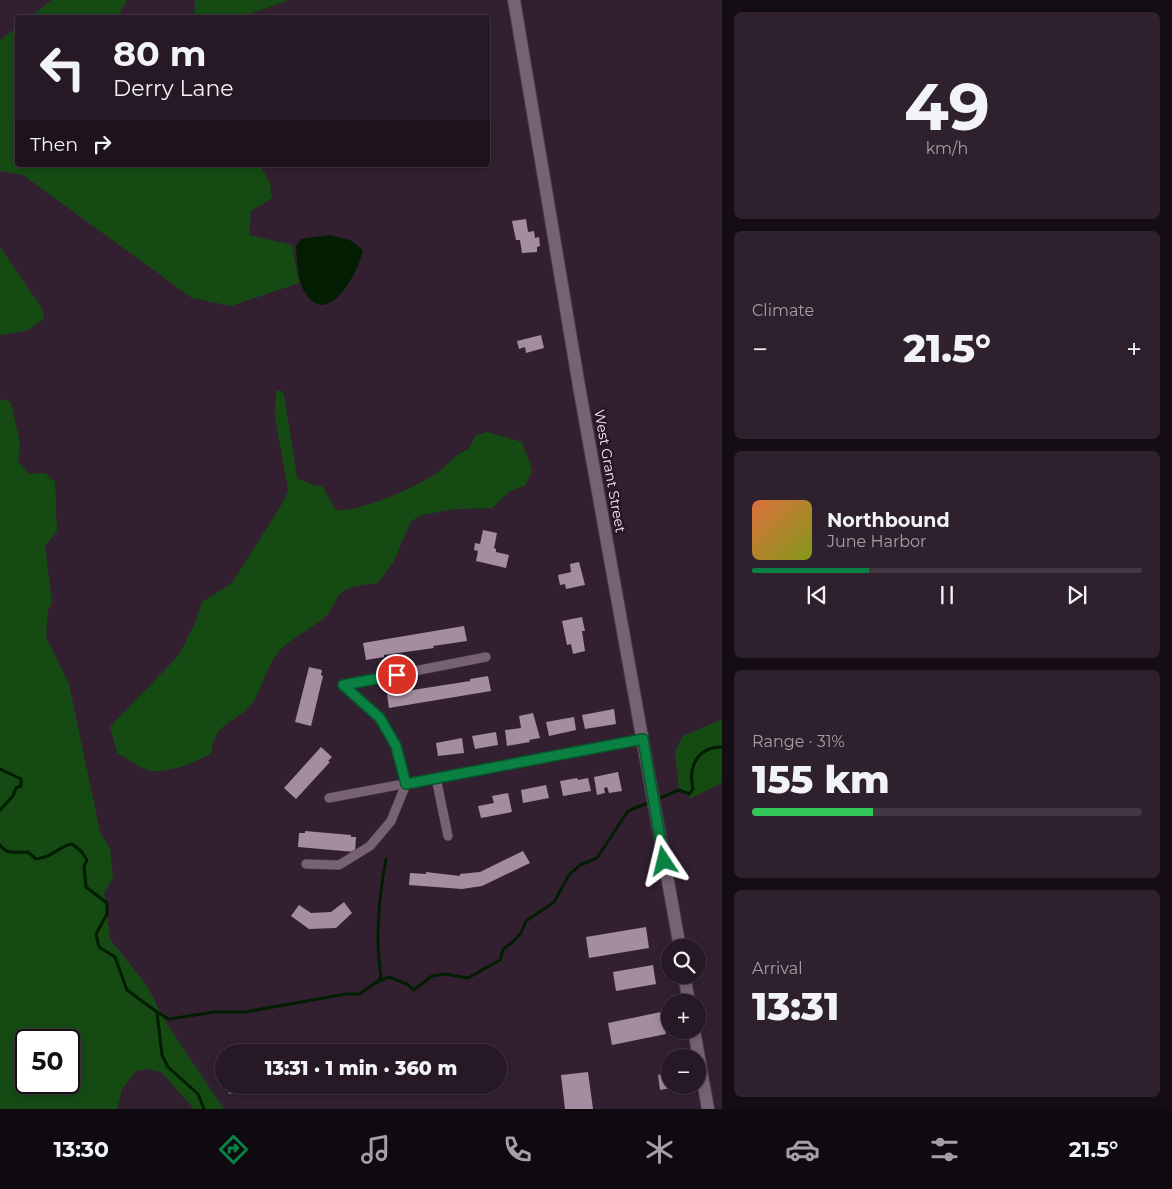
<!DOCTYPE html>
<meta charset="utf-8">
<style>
:root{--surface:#261825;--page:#2e212d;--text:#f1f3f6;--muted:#a4a0a7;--line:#423742;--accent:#0b8043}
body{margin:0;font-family:Montserrat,sans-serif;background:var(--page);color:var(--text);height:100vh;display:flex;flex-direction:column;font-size:19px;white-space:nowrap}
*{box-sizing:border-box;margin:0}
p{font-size:16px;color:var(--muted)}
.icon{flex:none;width:28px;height:28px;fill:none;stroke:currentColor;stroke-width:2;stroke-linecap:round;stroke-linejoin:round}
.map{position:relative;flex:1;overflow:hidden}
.sheet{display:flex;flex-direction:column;gap:12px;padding:12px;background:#150d14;width:450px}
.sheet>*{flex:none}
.guide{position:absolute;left:15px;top:15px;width:475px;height:152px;border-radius:5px;box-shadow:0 2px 8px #0003,0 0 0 1px var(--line);background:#261825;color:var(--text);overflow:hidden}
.fabs{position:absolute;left:661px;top:939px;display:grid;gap:10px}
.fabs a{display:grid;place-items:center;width:45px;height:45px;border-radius:50%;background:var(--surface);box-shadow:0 2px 8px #0003,0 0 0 1px var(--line);font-size:25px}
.speed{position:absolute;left:15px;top:1029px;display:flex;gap:10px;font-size:25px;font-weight:700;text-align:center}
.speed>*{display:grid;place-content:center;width:65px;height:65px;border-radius:50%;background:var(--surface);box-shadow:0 2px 8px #0003,0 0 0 1px var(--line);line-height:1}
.speed .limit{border:2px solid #111;border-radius:8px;background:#fff;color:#111}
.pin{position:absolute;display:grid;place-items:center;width:42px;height:42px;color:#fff;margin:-21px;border:2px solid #fff;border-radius:50%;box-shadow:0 1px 5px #0007}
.me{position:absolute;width:55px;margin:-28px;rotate:350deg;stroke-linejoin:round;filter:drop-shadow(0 0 4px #0008)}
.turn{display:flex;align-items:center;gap:18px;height:105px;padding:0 15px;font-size:22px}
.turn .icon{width:65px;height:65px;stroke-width:2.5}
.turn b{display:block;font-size:35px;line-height:42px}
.then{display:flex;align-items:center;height:48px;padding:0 15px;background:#0003;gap:10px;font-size:19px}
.big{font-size:38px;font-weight:800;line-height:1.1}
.sheet .widget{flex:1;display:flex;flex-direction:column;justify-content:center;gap:8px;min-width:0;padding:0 18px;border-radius:8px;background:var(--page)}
.sheet .dial{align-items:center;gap:0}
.dial b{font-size:65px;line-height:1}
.song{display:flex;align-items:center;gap:15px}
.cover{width:60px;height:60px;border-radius:8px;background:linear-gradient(135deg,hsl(20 70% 55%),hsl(70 70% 35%))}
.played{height:5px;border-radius:2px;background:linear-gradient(90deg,var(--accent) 30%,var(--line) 30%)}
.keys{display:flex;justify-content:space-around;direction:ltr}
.heat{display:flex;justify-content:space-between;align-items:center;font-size:28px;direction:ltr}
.charge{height:8px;border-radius:4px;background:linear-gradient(90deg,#34c759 31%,var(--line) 0)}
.trip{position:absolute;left:215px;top:1044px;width:292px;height:50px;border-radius:25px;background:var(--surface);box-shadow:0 2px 8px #0003,0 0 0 1px var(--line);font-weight:800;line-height:50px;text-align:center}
.tab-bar{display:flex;height:80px;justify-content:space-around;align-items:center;background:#0f0a0f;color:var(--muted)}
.tab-bar .icon{width:35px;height:35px}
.tab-bar .on{color:var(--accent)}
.tab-bar b{font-size:22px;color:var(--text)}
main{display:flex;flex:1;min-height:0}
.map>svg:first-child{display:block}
.green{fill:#154b13;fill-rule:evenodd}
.water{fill:#021d02}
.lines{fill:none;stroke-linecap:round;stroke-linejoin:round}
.stream{stroke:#021d02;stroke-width:3}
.building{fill:#a48da1}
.street-casing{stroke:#4a3b49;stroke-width:10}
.secondary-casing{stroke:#4a3b49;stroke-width:14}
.street{stroke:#776275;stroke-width:9}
.secondary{stroke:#776275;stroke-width:12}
.route-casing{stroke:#07532c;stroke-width:12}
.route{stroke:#0b8043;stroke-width:9}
.labels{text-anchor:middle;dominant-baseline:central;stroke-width:5;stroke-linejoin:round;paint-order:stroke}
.street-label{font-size:14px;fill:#f9ecf7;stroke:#281627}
</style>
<main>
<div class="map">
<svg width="722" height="1109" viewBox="0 0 722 1109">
<rect width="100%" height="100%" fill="#322031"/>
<!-- green -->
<g class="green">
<path d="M52,0H127L120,12L125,17H30Z"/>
<path d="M195,0H289L241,17H194Z"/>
<path d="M17,27L18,165H260L270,183L272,198L251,211L249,235L292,245L299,283L231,306L192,298L23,175L0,171V40Z"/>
<path d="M0,247L42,308L44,319L26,331L0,335Z"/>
<path d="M276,391H282L284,394L297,478L315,486H322L336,510C365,511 413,488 437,473C449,465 454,453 468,450L476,435L487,432L522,442L532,470L526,485L509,492L492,508L456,509L422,515L411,521L394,561L378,583C366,585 350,585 341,593C335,598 333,609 327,615C309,632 285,639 272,661C265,673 258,699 248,708C229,726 216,722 211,753C197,763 170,772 152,771C141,770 127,758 117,753L110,727L179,655L195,623L202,602L232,583L282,504L288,490L275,417Z"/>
<path d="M2,399L11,402L20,444L18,461L30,474L45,473L55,482L57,532L45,545L52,603L48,610L46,637L69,684L100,832L110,849L113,878L104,893L110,939L148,987L161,1015L224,1109H194L161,1072L147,1069L136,1071L122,1089L117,1109H0V400ZM26,1040H69V1082H26Z"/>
<path d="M722,719V783L691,798L679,790L675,752L683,736Z"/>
</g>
<!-- water -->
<path class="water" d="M330,235L350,240L363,250C358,274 326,333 303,289C297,277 297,260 296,246L301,239Z"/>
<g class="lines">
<!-- stream -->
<g class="stream">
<path d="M0,769L21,779V786L16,788L13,796L0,810"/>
<path d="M655,800L679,790L689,794L693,789C688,767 697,747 722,747"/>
<path d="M0,845C7,855 16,852 28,852L36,859C55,857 58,846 72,844L81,851L87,860L84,866L86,887L107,903V914L96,934L99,947L115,957L127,990L157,1012L162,1055L168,1067L198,1094L204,1109"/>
<path d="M377,982L389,977L407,984L414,990L432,976L445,974L468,978L500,960L503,949L513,942L521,933L526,921L554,902L569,875L580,865L597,858L628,811L650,802"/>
<path d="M157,1012L169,1019L215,1012H245L346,994H360C366,987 378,985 381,976C375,939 379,896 386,859"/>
</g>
</g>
<!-- building -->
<g class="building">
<path d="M526,219L528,232L534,231L535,238L539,237L540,246L537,247V252L522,253L520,240H516L512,221Z"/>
<path d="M541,335L544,348L526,353L525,347L519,349L517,341Z"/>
<path d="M483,530L497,533L494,548L496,549V552L509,555L506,568L476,561L478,551L474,550L475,543L480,544Z"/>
<path d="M579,562L585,585L566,589L565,584L560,585L558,575L571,572L570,564Z"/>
<path d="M582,617L585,631H582L585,651L573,654L571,644L567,645L562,621Z"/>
<path d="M464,626L467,641L433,646L434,648L384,655V657L366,660L363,643Z"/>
<path d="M309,667L322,670L321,675L323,676L311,726L295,722Z"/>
<path d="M488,676L491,691L389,708L387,694L470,681V679Z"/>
<path d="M614,709L616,724L585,729L582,715Z"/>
<path d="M533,713L540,738L529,740L530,742L507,746L505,730L521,728L519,716Z"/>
<path d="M574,717L576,730L549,736L546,722Z"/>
<path d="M496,732L498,745L475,749L472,736Z"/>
<path d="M462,738L464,753L438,756L436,743Z"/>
<path d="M321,747L332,757L328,761L330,762L296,799L284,788Z"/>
<path d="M618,772L622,791L609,793L607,787L604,788L605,793L597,795L594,777Z"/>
<path d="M577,778L578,780L588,778L591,791L563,796L560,781Z"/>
<path d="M546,785L549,798L523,803L521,790Z"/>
<path d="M508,793L512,812L481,818L478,806L494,803L492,796Z"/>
<path d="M305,831L351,835V837H356L355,852L298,847L299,833H305Z"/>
<path d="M523,851L530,863L482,886L462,889L409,885L410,873L426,874V872L460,876V874L480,872Z"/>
<path d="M344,902L352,913L336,928L309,929L291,916L299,905L311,913L331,912Z"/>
<path d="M646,927L649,948L589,958L586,937Z"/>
<path d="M653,965L656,984L616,991L613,972Z"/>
<path d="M661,1012L666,1034L612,1045L608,1023Z"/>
<path d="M588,1072L593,1109H565L561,1075Z"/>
<path d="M670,1072V1085H675L676,1087L660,1090L658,1075Z"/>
<path d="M227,1085H260V1086L229,1094Z"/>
</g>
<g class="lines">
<!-- street casing -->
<g class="street-casing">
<g id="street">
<path d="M343,685L486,657"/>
<path d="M436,778L448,836"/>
<path d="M329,798L643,739"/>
<path d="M306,864L339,865L370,846L391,821L406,784L395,746L380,718L343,685"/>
</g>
</g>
<!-- secondary casing -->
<g class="secondary-casing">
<g id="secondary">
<path d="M514,0L580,392L680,948"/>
<path d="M684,975L689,1002"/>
<path d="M694,1030L708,1109"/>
</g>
</g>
<!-- street -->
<use href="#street" class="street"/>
<!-- secondary -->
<use href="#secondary" class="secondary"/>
</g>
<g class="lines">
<!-- route casing -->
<g class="route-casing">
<path id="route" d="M397,675L343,685L380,718L396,746L406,784L643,739L664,861"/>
</g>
<!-- route -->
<use href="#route" class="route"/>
</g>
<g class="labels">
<!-- street labels -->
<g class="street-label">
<text transform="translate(610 471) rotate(80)">West Grant Street</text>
</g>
</g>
</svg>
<div class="fabs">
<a><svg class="icon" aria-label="search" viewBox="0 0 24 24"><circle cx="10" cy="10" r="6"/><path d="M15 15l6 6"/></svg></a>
<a>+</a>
<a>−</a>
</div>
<div class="speed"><div class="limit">50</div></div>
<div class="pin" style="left:397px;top:675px;background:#d93025"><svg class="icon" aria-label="arrive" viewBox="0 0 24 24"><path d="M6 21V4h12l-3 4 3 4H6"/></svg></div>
<svg class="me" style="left:664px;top:861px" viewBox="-20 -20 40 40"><path d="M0-17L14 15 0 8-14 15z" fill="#0b8043" stroke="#fff" stroke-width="4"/></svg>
<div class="trip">13:31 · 1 min · 360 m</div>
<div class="guide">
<div class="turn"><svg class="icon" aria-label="left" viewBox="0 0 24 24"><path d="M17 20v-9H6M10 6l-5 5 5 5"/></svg><div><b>80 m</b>Derry Lane</div></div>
<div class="then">Then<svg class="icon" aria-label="right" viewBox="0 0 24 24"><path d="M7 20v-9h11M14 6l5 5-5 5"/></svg></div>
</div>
</div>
<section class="sheet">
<div class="widget dial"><b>49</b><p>km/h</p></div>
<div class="widget"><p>Climate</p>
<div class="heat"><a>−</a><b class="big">21.5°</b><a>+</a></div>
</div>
<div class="widget">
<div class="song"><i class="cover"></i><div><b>Northbound</b><p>June Harbor</p></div></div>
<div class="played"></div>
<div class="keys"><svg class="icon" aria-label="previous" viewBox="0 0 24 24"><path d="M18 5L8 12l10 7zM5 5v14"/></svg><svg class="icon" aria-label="pause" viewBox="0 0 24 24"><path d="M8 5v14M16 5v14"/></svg><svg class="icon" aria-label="next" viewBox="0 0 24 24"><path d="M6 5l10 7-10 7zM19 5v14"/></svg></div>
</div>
<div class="widget"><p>Range · 31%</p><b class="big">155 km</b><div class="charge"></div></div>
<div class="widget"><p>Arrival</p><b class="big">13:31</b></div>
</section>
</main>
<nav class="tab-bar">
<b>13:30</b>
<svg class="icon on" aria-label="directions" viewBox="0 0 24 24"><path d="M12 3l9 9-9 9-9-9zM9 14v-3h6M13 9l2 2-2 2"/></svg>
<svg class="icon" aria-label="music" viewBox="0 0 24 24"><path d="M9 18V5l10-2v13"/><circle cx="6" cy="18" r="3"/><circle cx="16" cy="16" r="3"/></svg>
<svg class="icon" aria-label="phone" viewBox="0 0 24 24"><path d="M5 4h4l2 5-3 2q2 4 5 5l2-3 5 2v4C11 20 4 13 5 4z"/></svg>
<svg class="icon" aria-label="climate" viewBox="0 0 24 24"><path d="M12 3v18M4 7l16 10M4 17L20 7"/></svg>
<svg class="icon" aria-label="car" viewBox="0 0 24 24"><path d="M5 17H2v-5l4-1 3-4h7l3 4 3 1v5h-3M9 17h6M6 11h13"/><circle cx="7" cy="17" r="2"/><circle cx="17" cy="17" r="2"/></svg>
<svg class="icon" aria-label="filters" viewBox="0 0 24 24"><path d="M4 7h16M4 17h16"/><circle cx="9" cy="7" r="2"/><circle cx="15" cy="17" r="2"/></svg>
<b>21.5°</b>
</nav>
